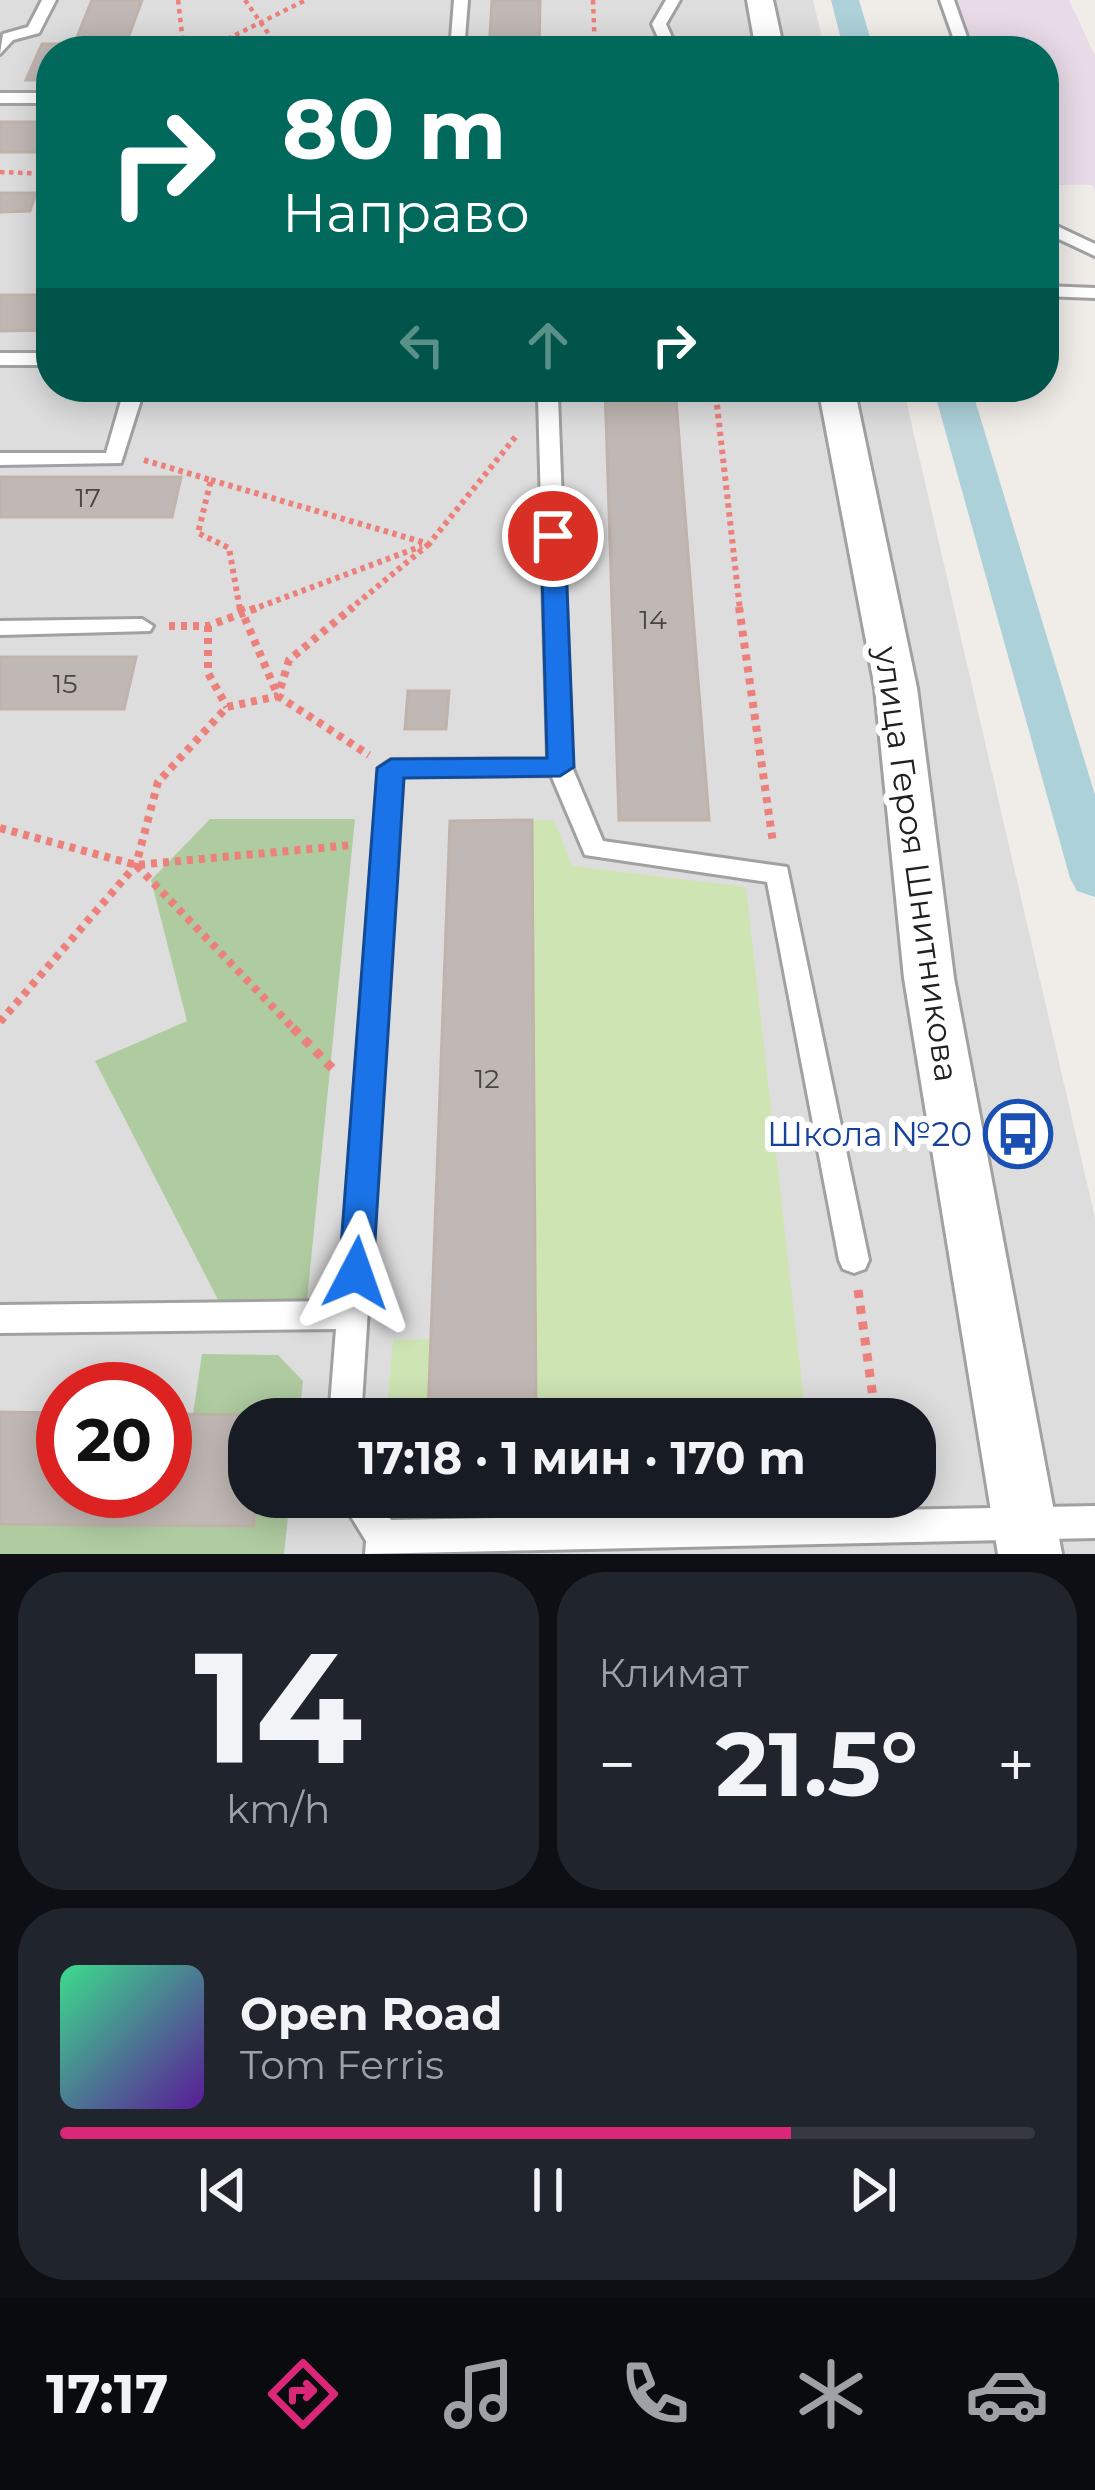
<!DOCTYPE html>
<html lang="ru">
<meta charset="utf-8">
<style>
:root{--surface:#171b24;--page:#20242c;--text:#f1f3f6;--muted:#9ea1a6;--line:#363941;--accent:#db2777}
body{margin:0;font-family:Montserrat,sans-serif;background:var(--page);color:var(--text);height:100vh;display:flex;flex-direction:column;font-size:45px;white-space:nowrap}
*{box-sizing:border-box;margin:0}
p{font-size:39px;color:var(--muted)}
.icon{flex:none;width:66px;height:66px;fill:none;stroke:currentColor;stroke-width:2;stroke-linecap:round;stroke-linejoin:round}
.map{position:relative;height:1554px;overflow:hidden}
.drawer{display:flex;flex-direction:column;gap:18px;padding:18px;background:#0d0f14;flex:1}
.drawer>*{flex:none}
.guide{position:absolute;left:36px;top:36px;width:1023px;height:366px;border-radius:48px;box-shadow:0 6px 30px #0003;background:#00695c;color:#fff;overflow:hidden}
.speed{position:absolute;left:36px;top:1362px;display:flex;gap:24px;font-size:60px;font-weight:700;text-align:center}
.speed>*{display:grid;place-content:center;width:156px;height:156px;border-radius:50%;background:var(--surface);box-shadow:0 6px 30px #0003;line-height:1}
.speed .limit{border:18px solid #d22;background:#fff;color:#111}
.pin{position:absolute;display:grid;place-items:center;width:102px;height:102px;color:#fff;margin:-51px;border:6px solid #fff;border-radius:50%;box-shadow:0 3px 12px #0007}
.me{position:absolute;width:132px;margin:-66px;rotate:4deg;stroke-linejoin:round;filter:drop-shadow(0 0 9px #0008)}
.turn{display:flex;align-items:center;gap:42px;height:252px;padding:0 48px;font-size:54px}
.turn .icon{width:156px;height:156px;stroke-width:2.5}
.turn b{display:block;font-size:84px;line-height:102px}
.lanes{display:flex;align-items:center;height:114px;padding:0 48px;background:#0003;justify-content:center;gap:60px;direction:ltr}
.lanes .off{opacity:.35}
.big{font-size:90px;font-weight:700;line-height:1.1}
.drawer .card{flex:1;display:flex;flex-direction:column;justify-content:center;gap:18px;min-width:0;padding:0 42px;border-radius:48px;background:var(--page)}
.drawer .dial{align-items:center;gap:0}
.dial b{font-size:156px;line-height:1}
.song{display:flex;align-items:center;gap:36px}
.cover{width:144px;height:144px;border-radius:18px;background:linear-gradient(135deg,hsl(150 70% 55%),hsl(270 70% 35%))}
.played{height:12px;border-radius:6px;background:linear-gradient(90deg,var(--accent) 75%,var(--line) 75%)}
.keys{display:flex;justify-content:space-around;direction:ltr}
.heat{display:flex;justify-content:space-between;align-items:center;font-size:66px;direction:ltr}
.drawer .tiles{flex:1;display:grid;gap:18px;grid-template-columns:1fr 1fr}
.card:last-child{grid-column:span 2}
.trip{position:absolute;left:228px;top:1398px;width:708px;height:120px;border-radius:48px;background:var(--surface);box-shadow:0 6px 30px #0003;font-weight:700;line-height:120px;text-align:center}
.tab-bar{display:flex;height:192px;justify-content:space-around;align-items:center;background:#090b0e;color:var(--muted)}
.tab-bar .icon{width:84px;height:84px}
.tab-bar .current{color:var(--accent)}
.tab-bar b{font-size:54px;color:var(--text)}
.map>svg:first-child{display:block}
.residential{fill:#dedddd;fill-rule:evenodd}
.industrial{fill:#e8dae6}
.grass{fill:#cee4b3}
.forest{fill:#afcba0}
.lines{fill:none;stroke-linecap:round;stroke-linejoin:round}
.canal{fill:#add1d9;fill-rule:evenodd}
.building{fill:#c0b8b4;stroke:#c0b3ab;stroke-width:3}
.service-casing{stroke:#a1a1a1;stroke-width:6}
.minor-casing{stroke:#a1a1a1;stroke-width:6}
.path-far3{stroke:#ec817c;stroke-width:4.5;stroke-dasharray:4.5 4.5;stroke-linecap:butt}
.path-far2{stroke:#ec817c;stroke-width:6;stroke-dasharray:4.5 4.5;stroke-linecap:butt}
.path-far1{stroke:#ec817c;stroke-width:8;stroke-dasharray:6 6;stroke-linecap:butt}
.path{stroke:#ec817c;stroke-width:9;stroke-dasharray:8 8;stroke-linecap:butt}
.service{fill:#fff;fill-rule:evenodd}
.minor{fill:#fff;fill-rule:evenodd}
.route{fill:#1a73e8;stroke:#114b97;stroke-width:3}
.labels{text-anchor:middle;dominant-baseline:central;stroke-width:12;stroke-linejoin:round;paint-order:stroke}
.number-label{font-size:27px;fill:#484645}
.street-label{font-size:33px;fill:#202020;stroke:#fff}
.transit-label{font-size:33px;fill:#164399;stroke:#fff;text-anchor:end}
</style>
<div class="map">
<svg width="1095" height="1554" viewBox="0 0 1095 1554">
<rect width="100%" height="100%" fill="#f0ece8"/>
<!-- residential -->
<path class="residential" d="M0,0H813L825,51H51V387H903L1095,1218V1554H0ZM63,1389H165V1491H63ZM249,1419H915V1497H249Z"/>
<!-- industrial -->
<path class="industrial" d="M943,0H1069L1095,56V192L1092,185H1044V51H961Z"/>
<!-- grass -->
<g class="grass">
<path d="M532,820H554L572,866L746,887L806,1419H386L393,1340L430,1339L428,1416L535,1414Z"/>
<path d="M404,1497H815L816,1508L418,1512Z"/>
</g>
<!-- forest -->
<g class="forest">
<path d="M210,819H355L305,1320L229,1321L95,1061L187,1021L151,880Z"/>
<path d="M202,1354L278,1355L303,1381L299,1419L193,1414Z"/>
<path d="M257,1497H290L284,1554H0V1524L252,1526Z"/>
</g>
<g class="lines">
<!-- canal -->
<g class="canal">
<path d="M831,0H859L874,51H844Z"/>
<path d="M933,387H971L1095,795V897L1077,891L1070,878Z"/>
</g>
</g>
<!-- building -->
<g class="building">
<path d="M92,0H142L128,38L77,37Z"/>
<path d="M492,0H540L539,51H489Z"/>
<path d="M77,37H105L100,51H51V80H26L42,44H74Z"/>
<rect x="0" y="122" width="51" height="30"/>
<path d="M0,193H36L30,211L0,212Z"/>
<path d="M0,295H51V330L0,331Z"/>
<path d="M605,387H675L709,820H619Z"/>
<path d="M0,477H181L172,517H0Z"/>
<path d="M0,657H136L124,709H0Z"/>
<path d="M408,691H449L446,729H405Z"/>
<path d="M532,820L536,1415L428,1416L450,821Z"/>
<path d="M0,1412L63,1413V1491H165V1414L267,1415L266,1419H249V1497H257L253,1526L0,1524Z"/>
</g>
<g class="lines">
<!-- service casing -->
<g class="service-casing">
<g id="service">
<path d="M42,0H56L39,33L13,40L0,54L3,34L28,27Z"/>
<path d="M454,0H468L464,51H450Z"/>
<path d="M666,0H680L666,24L678,51H664L652,24Z"/>
<path d="M940,0H954L972,51H958Z"/>
<rect x="0" y="93" width="51" height="10"/>
<path d="M1044,220L1095,244V256L1044,232Z"/>
<path d="M1044,286L1095,288V298L1044,296Z"/>
<rect x="0" y="353" width="51" height="12"/>
<path d="M125,387H145L121,463L0,465V453H106Z"/>
<path d="M533,387H553L558,397L572,767L603,841L787,867L869,1260L865,1269L854,1273L843,1269L839,1260L767,882L585,855L551,775L402,776L361,1419H329L336,1329L0,1333V1305L339,1301L379,768L391,760L548,759L538,397Z"/>
<path d="M142,619L153,626L150,631L0,635V621Z"/>
<path d="M339,1497H375L391,1520L1095,1506V1538L365,1554L366,1541Z"/>
</g>
</g>
<!-- minor casing -->
<g class="minor-casing">
<g id="minor">
<path d="M747,0H773L784,51H756Z"/>
<path d="M818,387H854L917,688L954,978L1062,1554H998L904,978L875,688Z"/>
</g>
</g>
<!-- path-far3 -->
<g class="path-far3">
<path d="M178,0L184,51"/>
<path d="M245,0L277,46L301,51"/>
<path d="M593,0L595,51"/>
<path d="M203,51L306,0"/>
<path d="M0,172L51,174"/>
</g>
<!-- path-far2 -->
<g class="path-far2">
<path d="M715,387L740,610"/>
<path d="M144,460L211,480L198,533L229,548L240,610"/>
<path d="M211,480L429,544L517,435"/>
<path d="M251,610L422,546"/>
<path d="M349,610L429,544"/>
</g>
<!-- path-far1 -->
<g class="path-far1">
<path d="M240,607L278,696L369,755"/>
<path d="M739,607L773,843"/>
<path d="M169,626H208L259,607"/>
<path d="M208,626V673L227,707"/>
<path d="M0,828L136,865L353,845"/>
<path d="M137,866L296,1031"/>
<path d="M0,1022L136,865L158,782L227,707L278,696L289,660L353,607"/>
</g>
<!-- path -->
<g class="path">
<path d="M293,1028L335,1071"/>
<path d="M858,1290L876,1419"/>
</g>
<!-- service -->
<use href="#service" class="service"/>
<!-- minor -->
<use href="#minor" class="minor"/>
</g>
<!-- route -->
<path class="route" d="M553,528L565,536L574,767L560,776L404,778L373,1273L368,1284L356,1288L344,1284L339,1273L377,768L391,759L547,758L541,536Z"/>
<!-- icons -->
<defs>
<g id="bus-ring" transform="scale(3.45)"><circle r="9.5" fill="#fff" stroke="#1a4fb4" stroke-width="1.5"/><path d="M-5-6H5V4H4V6H2V4H-2V6H-4V4H-5ZM-3.5-4V0h7V-4ZM-3.5 1.2v1.5H-2V1.2ZM2 1.2v1.5H3.5V1.2Z" fill="#1a4fb4"/></g>
</defs>
<g fill-rule="evenodd">
<use href="#bus-ring" x="1018" y="1134"/>
</g>
<g class="labels">
<!-- number labels -->
<g class="number-label">
<text x="88" y="497">17</text>
<text x="653" y="619">14</text>
<text x="65" y="683">15</text>
<text x="487" y="1078">12</text>
</g>
<!-- street labels -->
<g class="street-label">
<text transform="translate(917 864) rotate(82)">улица Героя Шнитникова</text>
</g>
<!-- transit labels -->
<g class="transit-label">
<text x="972" y="1134">Школа №20</text>
</g>
</g>
</svg>
<div class="speed"><div class="limit">20</div></div>
<div class="pin" style="left:553px;top:536px;background:#d93025"><svg class="icon" aria-label="arrive" viewBox="0 0 24 24"><path d="M6 21V4h12l-3 4 3 4H6"/></svg></div>
<svg class="me" style="left:356px;top:1273px" viewBox="-20 -20 40 40"><path d="M0-17L14 15 0 8-14 15z" fill="#1a73e8" stroke="#fff" stroke-width="4"/></svg>
<div class="trip">17:18 · 1 мин · 170 m</div>
<div class="guide">
<div class="turn"><svg class="icon" aria-label="right" viewBox="0 0 24 24"><path d="M7 20v-9h11M14 6l5 5-5 5"/></svg><div><b>80 m</b>Направо</div></div>
<div class="lanes"><svg class="icon off" aria-label="left" viewBox="0 0 24 24"><path d="M17 20v-9H6M10 6l-5 5 5 5"/></svg><svg class="icon off" aria-label="ahead" viewBox="0 0 24 24"><path d="M12 20V5M6 11l6-6 6 6"/></svg><svg class="icon" aria-label="right" viewBox="0 0 24 24"><path d="M7 20v-9h11M14 6l5 5-5 5"/></svg></div>
</div>
</div>
<section class="drawer">
<div class="tiles">
<div class="card dial"><b>14</b><p>km/h</p></div>
<div class="card"><p>Климат</p>
<div class="heat"><a>−</a><b class="big">21.5°</b><a>+</a></div>
</div>
<div class="card">
<div class="song"><i class="cover"></i><div><b>Open Road</b><p>Tom Ferris</p></div></div>
<div class="played"></div>
<div class="keys"><svg class="icon" aria-label="previous" viewBox="0 0 24 24"><path d="M18 5L8 12l10 7zM5 5v14"/></svg><svg class="icon" aria-label="pause" viewBox="0 0 24 24"><path d="M8 5v14M16 5v14"/></svg><svg class="icon" aria-label="next" viewBox="0 0 24 24"><path d="M6 5l10 7-10 7zM19 5v14"/></svg></div>
</div>
</div>
</section>
<nav class="tab-bar">
<b>17:17</b>
<svg class="icon current" aria-label="directions" viewBox="0 0 24 24"><path d="M12 3l9 9-9 9-9-9zM9 14v-3h6M13 9l2 2-2 2"/></svg>
<svg class="icon" aria-label="music" viewBox="0 0 24 24"><path d="M9 18V5l10-2v13"/><circle cx="6" cy="18" r="3"/><circle cx="16" cy="16" r="3"/></svg>
<svg class="icon" aria-label="phone" viewBox="0 0 24 24"><path d="M5 4h4l2 5-3 2q2 4 5 5l2-3 5 2v4C11 20 4 13 5 4z"/></svg>
<svg class="icon" aria-label="climate" viewBox="0 0 24 24"><path d="M12 3v18M4 7l16 10M4 17L20 7"/></svg>
<svg class="icon" aria-label="car" viewBox="0 0 24 24"><path d="M5 17H2v-5l4-1 3-4h7l3 4 3 1v5h-3M9 17h6M6 11h13"/><circle cx="7" cy="17" r="2"/><circle cx="17" cy="17" r="2"/></svg>
</nav>
